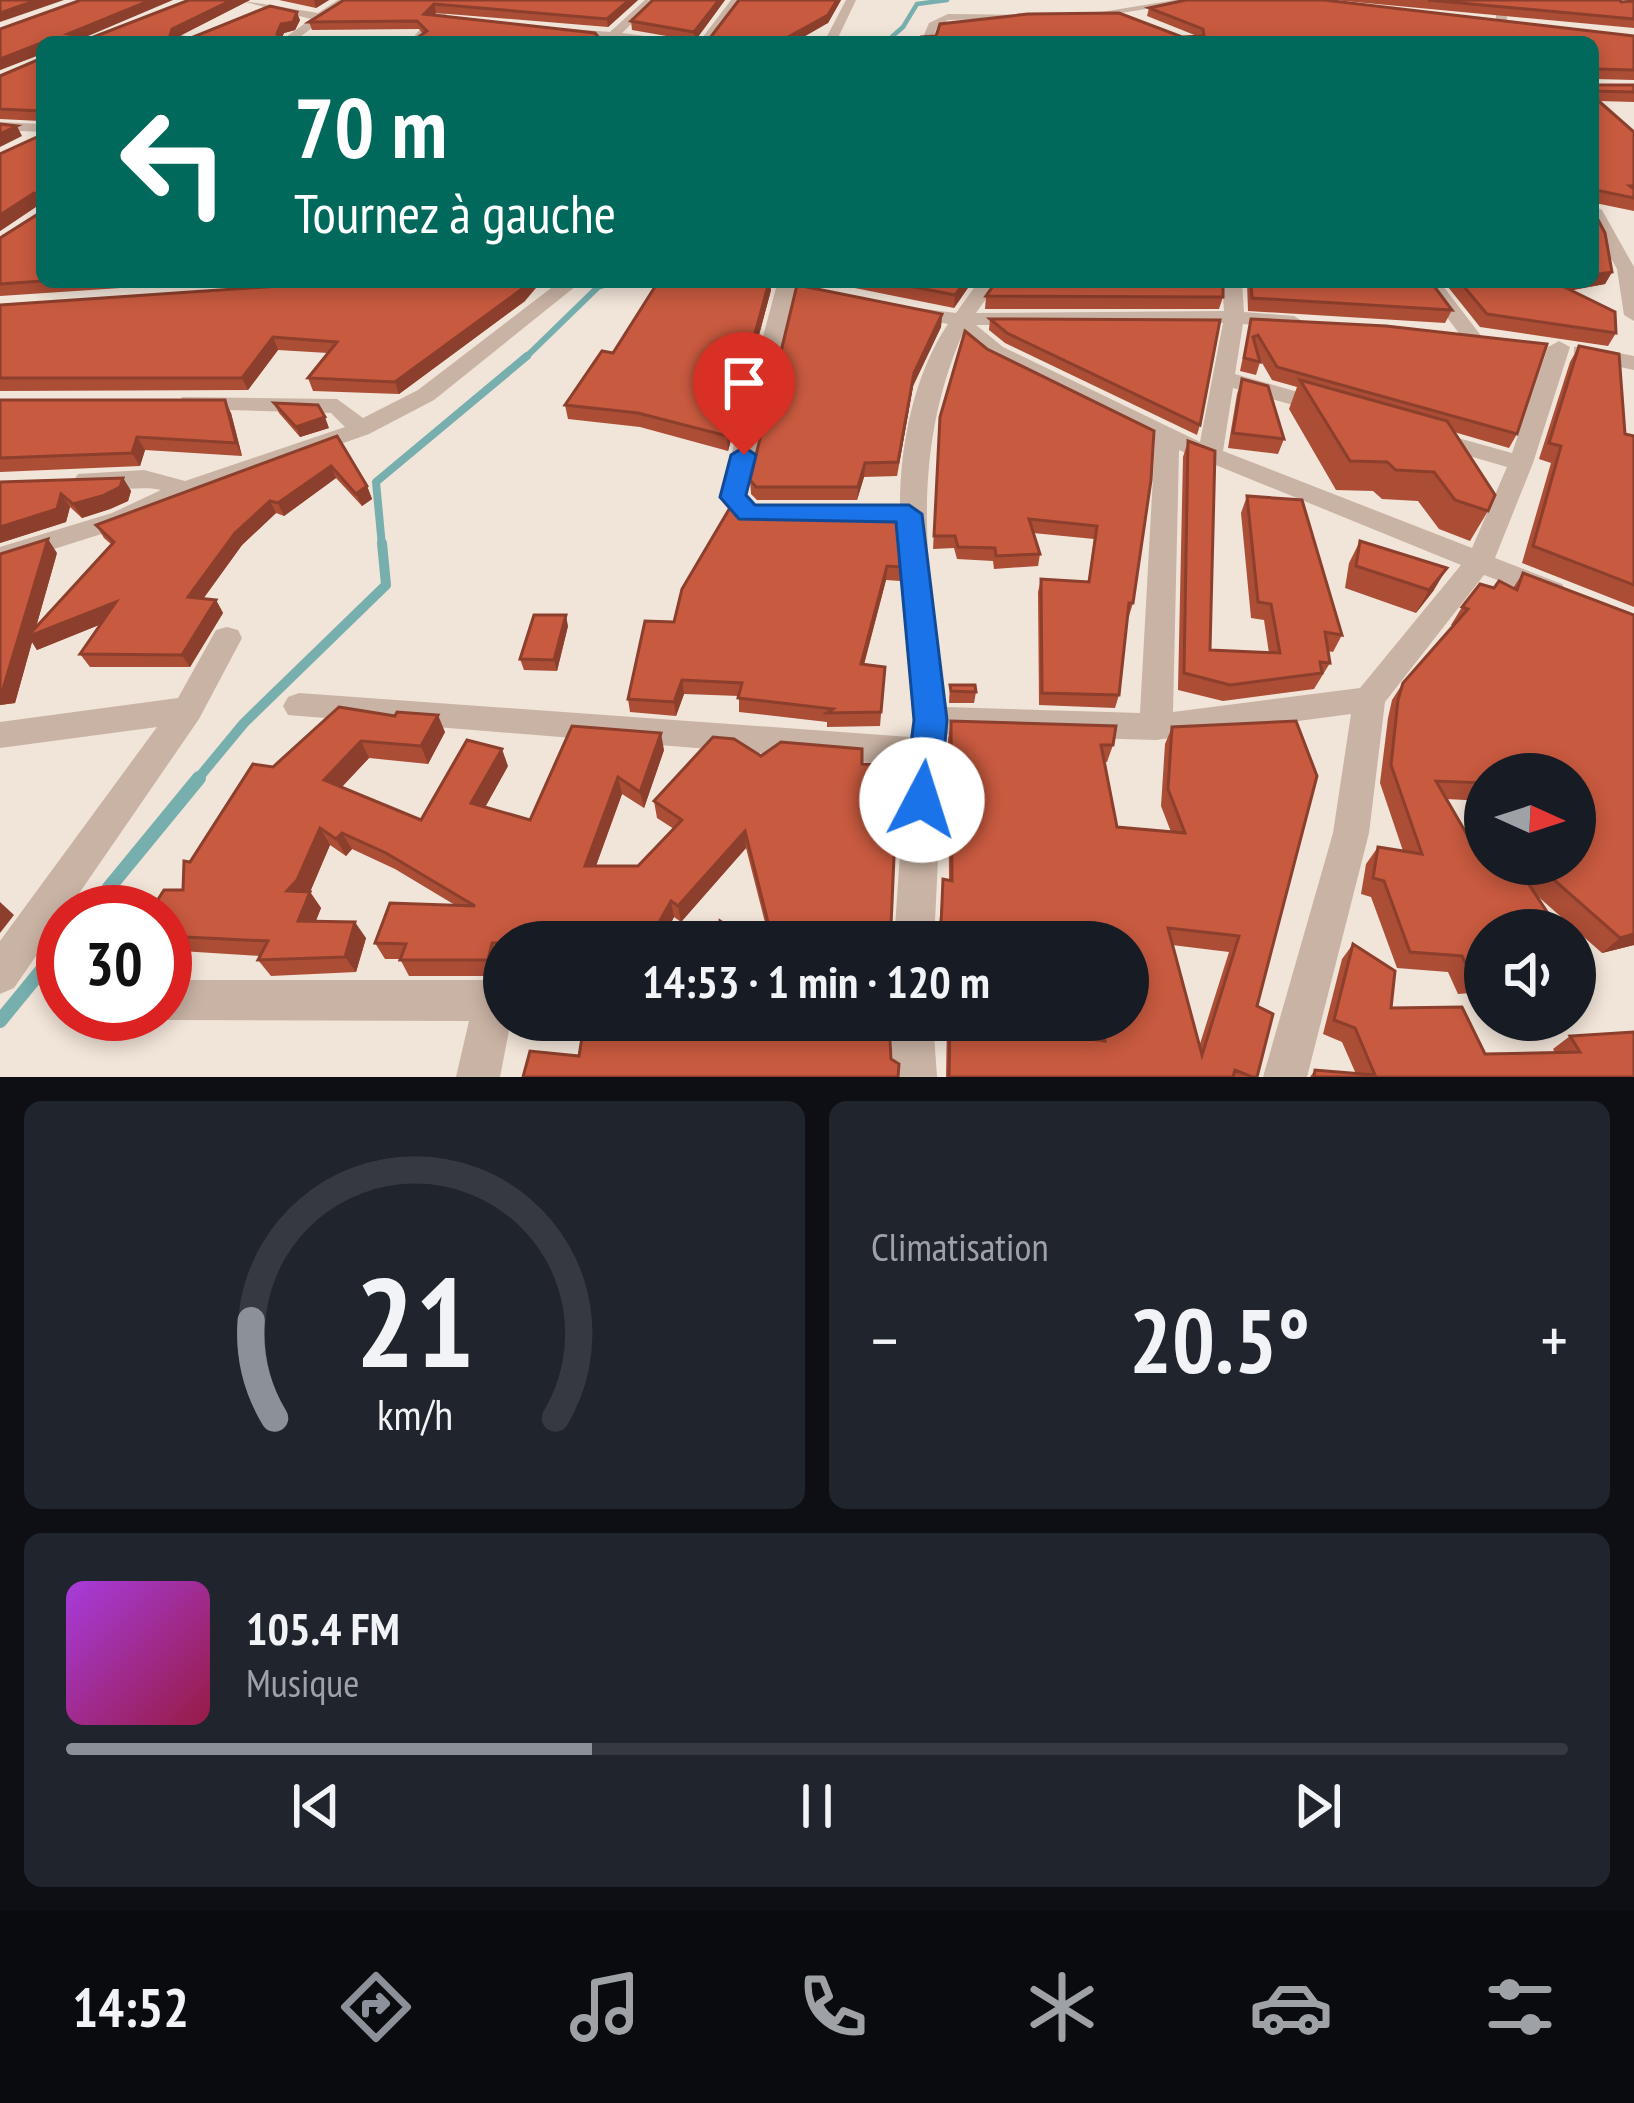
<!DOCTYPE html>
<html lang="fr">
<meta charset="utf-8">
<style>
:root{--surface:#171b24;--page:#20242c;--text:#f1f3f6;--muted:#9ea1a6;--line:#363941;--accent:#8c9099}
body{margin:0;font-family:"PT Sans Narrow",sans-serif;background:var(--page);color:var(--text);height:100vh;display:flex;flex-direction:column;font-size:45px;white-space:nowrap}
*{box-sizing:border-box;margin:0}
p{font-size:39px;color:var(--muted)}
.icon{flex:none;width:66px;height:66px;fill:none;stroke:currentColor;stroke-width:2;stroke-linecap:round;stroke-linejoin:round}
.map{position:relative;height:1077px;overflow:hidden}
.drawer{display:flex;flex-direction:column;gap:24px;padding:24px;background:#0d0f14;flex:1}
.drawer>*{flex:none}
.top-card{position:absolute;left:36px;top:36px;width:1563px;height:252px;border-radius:18px;box-shadow:0 6px 18px #0003;background:#00695c;color:#fff;overflow:hidden}
.needle{width:78px;rotate:93deg}
.tools{position:absolute;left:1464px;top:753px;display:grid;gap:24px}
.tools a{display:grid;place-items:center;width:132px;height:132px;border-radius:50%;background:var(--surface);box-shadow:0 6px 18px #0003;font-size:60px}
.speed{position:absolute;left:36px;top:885px;display:flex;gap:24px;font-size:60px;font-weight:700;text-align:center}
.speed>*{display:grid;place-content:center;width:156px;height:156px;border-radius:50%;background:var(--surface);box-shadow:0 6px 18px #0003;line-height:1}
.speed .limit{border:18px solid #d22;background:#fff;color:#111}
.pin{position:absolute;display:grid;place-items:center;width:102px;height:102px;color:#fff;margin:-123px -51px;border-radius:50% 50% 50% 0;rotate:-45deg;box-shadow:0 0 12px #0007}
.pin .icon{rotate:45deg}
.me{position:absolute;width:132px;margin:-66px;rotate:5deg;stroke-linejoin:round;filter:drop-shadow(0 0 9px #0008)}
.turn{display:flex;align-items:center;gap:42px;height:252px;padding:0 60px;font-size:54px}
.turn .icon{width:156px;height:156px;stroke-width:2.5}
.turn b{display:block;font-size:84px;line-height:102px}
.big{font-size:90px;font-weight:700;line-height:1.1}
.drawer .card{flex:1;display:flex;flex-direction:column;justify-content:center;gap:18px;min-width:0;padding:0 42px;border-radius:18px;background:var(--page)}
.drawer .dial{align-items:center;gap:0}
.dial svg{height:312px;overflow:visible;fill:none;stroke:var(--line);stroke-width:7;stroke-linecap:round;text-anchor:middle}
.dial text{fill:var(--text);stroke:none}
.song{display:flex;align-items:center;gap:36px}
.cover{width:144px;height:144px;border-radius:18px;background:linear-gradient(135deg,hsl(280 70% 55%),hsl(340 70% 35%))}
.played{height:12px;border-radius:6px;background:linear-gradient(90deg,var(--accent) 35%,var(--line) 35%)}
.keys{display:flex;justify-content:space-around;direction:ltr}
.heat{display:flex;justify-content:space-between;align-items:center;font-size:66px;direction:ltr}
.drawer .tiles{flex:1;display:grid;gap:24px;grid-template-columns:1fr 1fr}
.card:last-child{grid-column:span 2}
.trip{position:absolute;left:483px;top:921px;width:666px;height:120px;border-radius:60px;background:var(--surface);box-shadow:0 6px 18px #0003;font-weight:700;line-height:120px;text-align:center}
.tab-bar{display:flex;height:192px;justify-content:space-around;align-items:center;background:#090b0e;color:var(--muted)}
.tab-bar .icon{width:84px;height:84px}
.tab-bar .active{color:var(--accent)}
.tab-bar b{font-size:54px;color:var(--text)}
.map>svg:first-child{display:block}
.lines{fill:none;stroke-linecap:round;stroke-linejoin:round}
.stream-far4{stroke:#76afae;stroke-width:4.5}
.stream-far3{stroke:#76afae;stroke-width:6}
.stream-far2{stroke:#76afae;stroke-width:8}
.stream-far1{stroke:#76afae;stroke-width:10}
.stream{stroke:#76afae;stroke-width:14}
.street{fill:#c9b3a4;fill-rule:evenodd}
.wall{fill:#ac4d36;fill-rule:evenodd}
.shaded-wall{fill:#8c3f2c}
.building{fill:#c85a3f;stroke:#8c3f2c;stroke-width:3;fill-rule:evenodd}
.route{fill:#1a73e8;stroke:#114b97;stroke-width:3}
</style>
<div class="map">
<svg width="1634" height="1077" viewBox="0 0 1634 1077">
<rect width="100%" height="100%" fill="#f1e4d8"/>
<g class="lines">
<!-- stream-far4 -->
<path class="stream-far4" d="M886,42L903,27L917,4L947,0"/>
<!-- stream-far3 -->
<path class="stream-far3" d="M524,359L598,287L614,282"/>
<!-- stream-far2 -->
<path class="stream-far2" d="M382,546L376,482L527,356"/>
<!-- stream-far1 -->
<path class="stream-far1" d="M196,781L244,723L386,585L382,543"/>
<!-- stream -->
<g class="stream">
<path d="M89,912L199,778"/>
<path d="M0,1021L63,944"/>
</g>
<!-- street -->
<g class="street">
<path d="M238,0L318,13L338,0H350L293,42H279L311,19Z"/>
<path d="M448,0H459L425,38L427,42H415V35Z"/>
<path d="M645,0H656L622,33L691,42H600L603,38L552,31L558,28L610,32Z"/>
<path d="M731,0H741L711,42H699Z"/>
<path d="M846,0H856L836,42H824Z"/>
<path d="M1175,0H1203L1083,19L1077,16Z"/>
<path d="M1496,0H1506L1508,42H1496Z"/>
<path d="M948,14L1039,15L1045,18L948,20L936,29L933,42H921L929,23Z"/>
<path d="M0,122L42,124V132L0,130Z"/>
<path d="M1593,205L1602,210L1634,267V321L1624,315L1617,269L1593,226Z"/>
<path d="M559,282H581L434,400L369,434L195,495L130,525L0,566V547L112,513L161,490C136,484 93,497 74,480L78,474L144,470L185,481L345,427L331,413L190,409L179,402L182,397L337,399L363,418L418,390Z"/>
<path d="M763,282H799L840,295L830,301L794,293L746,495L755,505H900C900,445 914,374 948,324L902,314V306L956,313L978,282H998L976,313L1224,311L1222,282H1242L1244,312L1294,316L1304,322L1294,328L1243,324L1235,374L1336,403L1340,408L1328,415L1233,388L1223,451L1472,548L1507,467L1421,442L1417,437L1429,430L1512,453L1548,347L1559,341L1570,347L1533,463L1495,558L1562,584L1566,591L1562,598L1552,601L1484,575L1385,702L1369,833L1307,1077H1263L1333,833L1351,714L1156,740L944,734L934,942H894L906,765L288,715L283,706L288,697L299,693L910,737L914,720L900,522H748L739,519L720,497L776,288ZM1223,323L1200,442L1003,347L976,325ZM962,335L987,357L1155,440L1140,713L945,707C928,576 908,461 962,335ZM1179,450L1461,565L1360,688L1173,712Z"/>
<path d="M1420,282H1440L1482,337L1479,341H1465Z"/>
<path d="M1582,346L1634,356V370L1574,357V347Z"/>
<path d="M227,627L238,630L242,638L199,719L14,988L0,994V941L157,727L0,748V722L178,698L216,630Z"/>
<path d="M165,980H504V1020H511L500,1077H456L469,1021L165,1020L150,1014H165Z"/>
<path d="M891,1020H933L937,1077H893Z"/>
</g>
</g>
<!-- wall -->
<g class="wall">
<path d="M189,0H250L178,37L191,38L300,20L295,30L284,33L282,38H417L423,34L419,29L312,30L309,22L344,0H638L608,27L436,13L434,15L599,38H678L632,30L631,21L725,0L697,38H710L739,0H841L828,23L42,282H211L0,296V238L38,214L39,205L0,231V154L39,136L40,121L0,119V76L40,59V54L0,70V29L91,38Z"/>
<path d="M279,0H329L316,8Z"/>
<path d="M1334,0H1620L1621,2L1634,1V28Z"/>
<path d="M1149,8L1634,36V80L1595,79L1598,85H1634V102L1599,101L1634,132V211L1595,203V214L1612,272L1605,284L1571,290L1616,333L1608,346L1480,327L1444,282H1593V42L1182,37L1197,36L1147,16Z"/>
<path d="M658,282H770L771,290L728,451L640,427L568,419L565,405L613,353Z"/>
<path d="M825,282H972L954,308Z"/>
<path d="M1247,282H1431L1452,310L1445,323L1248,311Z"/>
<path d="M986,296L1223,297L1219,309H985Z"/>
<path d="M525,301L399,394L313,391L308,378L328,353L278,350L248,390L0,391V305Z"/>
<path d="M942,314L941,327L913,386L897,476L864,477L857,500H757L751,494L750,480Z"/>
<path d="M990,319L1200,425L1197,435L1005,343L989,330Z"/>
<path d="M1251,319L1517,434L1509,448L1454,432L1488,511L1470,541L1439,529L1418,501L1382,499L1373,491L1336,490L1289,409L1297,387L1272,380L1258,356L1260,362L1256,375L1240,371Z"/>
<path d="M1579,346L1625,434L1634,479V607L1522,563L1551,463L1539,459L1570,362Z"/>
<path d="M987,349L1154,431L1133,603L1129,616H1127L1119,695L1115,708L1039,705L1038,592L1041,579L1088,582L1094,539L1033,533L1040,554L1038,566L994,569L993,561L957,559L954,548L933,549L940,417Z"/>
<path d="M1242,379L1284,439L1278,454L1228,448L1237,394Z"/>
<path d="M0,400L231,413L242,456L145,450L140,466L0,472Z"/>
<path d="M274,403L329,428L300,437L279,413Z"/>
<path d="M337,436L367,486L372,499L362,506L336,478L284,516L276,513L242,545L203,599L216,600L223,613L190,667H90L80,654L101,624L37,650L32,642L15,703L0,705L57,553L36,627L112,545L104,538L96,525Z"/>
<path d="M1188,441L1210,650L1269,653L1264,620L1251,618L1241,513L1247,496L1342,635L1333,652L1328,651L1330,663L1314,689L1223,701L1178,690L1183,457Z"/>
<path d="M123,478L131,491L128,501L110,509L82,518L70,507L66,522L0,543V482Z"/>
<path d="M747,513L901,567L900,581L886,580L864,665L885,667L880,726L827,727V722L739,712V696L684,694L676,716L630,712L628,699L674,622Z"/>
<path d="M1360,541L1434,590L1416,613L1345,588L1349,563Z"/>
<path d="M1523,573L1634,615V945L1602,953L1534,893L1485,930V992L1458,994L1448,972L1397,968L1371,897L1361,894L1366,864L1378,847L1403,851L1380,783L1388,718L1392,700L1403,683L1454,626L1451,625L1462,607L1494,588H1513ZM1485,774H1575V864H1530L1533,869L1525,878L1484,864L1446,799L1485,801Z"/>
<path d="M568,626L557,671L524,670L520,659Z"/>
<path d="M950,685L976,692L974,703H949Z"/>
<path d="M339,707L445,732L428,764L369,758L342,787L421,820L508,766L485,807L530,820L664,750L644,808L622,794L596,866H638L674,829L657,818L654,801L761,756L862,764L891,926L896,931H937L939,928L943,879L949,880L948,739L951,721L1113,745L1107,762H1104L1117,827L1171,832L1161,806L1165,744L1172,727L1296,721L1257,1006V1077H946L947,1020H980V1025L1094,1040L1090,1020H1128V942H770L746,848L681,922L674,917L661,942H504V959L499,958L495,976H409L400,959H385L375,943L455,905L395,869L352,849L346,856L330,845L310,892L321,908L316,921L366,938L356,972L271,976L258,960L260,956L165,950V912L183,890L190,862L273,767ZM1172,945L1229,952L1199,1047Z"/>
<path d="M1353,944L1391,1008L1485,1054L1555,1053L1553,1049L1570,1036L1634,1077H1310L1315,1070L1356,1074L1342,1042L1323,1034L1342,959Z"/>
<path d="M1575,955L1588,974L1575,985Z"/>
</g>
<!-- shaded-wall -->
<g class="shaded-wall">
<path d="M37,0H64L0,22V13Z"/>
<path d="M151,0H173L74,42L68,34Z"/>
<path d="M232,0H250L175,38L170,36L172,29Z"/>
<path d="M314,0H329L316,8Z"/>
<path d="M629,0H638L608,27L607,19Z"/>
<path d="M719,0H725L695,41L694,32Z"/>
<path d="M837,0H841L828,23L795,42H779Z"/>
<path d="M434,4L436,13L426,23L424,14Z"/>
<path d="M297,12L300,20L295,30L284,33L279,42L277,34L281,24Z"/>
<path d="M41,43L42,54L0,70V59Z"/>
<path d="M17,126L22,136L0,147V134Z"/>
<path d="M34,193L40,204L0,231V215Z"/>
<path d="M1612,272L1605,284L1547,295L1554,282H1593V275Z"/>
<path d="M528,282H541L525,301L399,394L395,382Z"/>
<path d="M769,282L771,290L728,451L727,436Z"/>
<path d="M965,282H972L954,308L955,295Z"/>
<path d="M942,314L941,327L913,386L897,476L914,373Z"/>
<path d="M273,337L278,350L248,390L242,378Z"/>
<path d="M225,400L231,413L242,456L236,443Z"/>
<path d="M325,417L329,428L300,437L296,427Z"/>
<path d="M137,437L145,450L140,466L132,453Z"/>
<path d="M865,463L864,477L857,500L858,487Z"/>
<path d="M331,466L336,478L284,516L278,503Z"/>
<path d="M123,478L131,491L128,501L110,509L82,518L73,504Z"/>
<path d="M367,486L372,499L362,506L356,494Z"/>
<path d="M61,494L70,507L66,522L0,543V527Z"/>
<path d="M270,501L276,513L242,545L195,610L188,597L235,533Z"/>
<path d="M48,539L57,553L34,634L116,602L124,615L37,650L32,642L15,703L0,705V690Z"/>
<path d="M887,566L886,580L860,678L861,664Z"/>
<path d="M1447,568L1434,590L1416,613L1429,590Z"/>
<path d="M216,600L223,613L190,667L182,655Z"/>
<path d="M566,615L568,626L557,671L554,660Z"/>
<path d="M682,680L684,694L676,716L674,702Z"/>
<path d="M438,715L445,732L428,764L421,746Z"/>
<path d="M661,733L664,750L644,808L640,792Z"/>
<path d="M361,741L369,758L333,796L324,780Z"/>
<path d="M502,749L508,766L478,820L471,803Z"/>
<path d="M618,777L622,794L590,882L585,866Z"/>
<path d="M320,828L330,845L310,892L321,908L309,937L298,921L287,891Z"/>
<path d="M745,831L746,848L681,922L678,906Z"/>
<path d="M342,833L352,849L346,856L336,839Z"/>
<path d="M671,901L674,917L661,942H648Z"/>
<path d="M0,902L14,915L0,933Z"/>
<path d="M355,922L366,938L356,972L345,957Z"/>
<path d="M1634,934V945L1602,953L1620,938Z"/>
<path d="M492,943L499,958L495,976L488,960Z"/>
</g>
<!-- building -->
<g class="building">
<path d="M0,0H37L0,13Z"/>
<path d="M81,0H151L68,34L91,38L189,0H232L172,29L170,36L191,38L270,6L297,12L293,22L281,24L277,34L281,38H417L427,31L417,21L309,22L344,0H629L607,19L434,4L424,14L595,33L599,38H710L739,0H837L828,15L779,42H42V281L0,284V238L38,214L40,194L34,193L0,215V154L39,136L40,111L0,109V76L40,59L41,43L0,59V29Z"/>
<path d="M653,0H719L694,32L631,21Z"/>
<path d="M1186,0H1324L1634,36V70L1598,69L1593,73L1598,85H1634V92L1593,91V42H916L921,37L936,36L940,24L1028,14L1119,13L1182,37L1204,36L1203,29L1149,8Z"/>
<path d="M1428,0H1620L1621,2L1634,1V19Z"/>
<path d="M1593,96L1634,132V186H1630L1634,189V198L1596,190L1595,214L1605,233L1612,272L1593,275Z"/>
<path d="M0,124L17,126L0,134Z"/>
<path d="M338,282H528L522,289L395,382L308,378L337,342L273,337L242,378H0V305Z"/>
<path d="M658,282H769L727,436L638,413L565,405L602,351L613,353Z"/>
<path d="M889,282H965L955,295Z"/>
<path d="M996,282H1223V297L986,296Z"/>
<path d="M1251,282H1431L1452,310L1252,298Z"/>
<path d="M1460,282H1554L1615,312L1616,333L1487,314Z"/>
<path d="M797,285L942,314L914,373L898,462L865,463L858,487H756L750,480Z"/>
<path d="M990,319L1220,320L1200,425L1007,333Z"/>
<path d="M1251,319L1386,326L1547,344L1517,434L1277,367L1258,335L1253,337L1260,362L1244,358Z"/>
<path d="M965,331L987,349L1154,431L1151,480L1133,603H1129L1119,695L1042,693L1041,579L1089,582L1097,526L1029,519L1040,554L996,556L995,548L958,547L955,536H934L940,417Z"/>
<path d="M1579,346L1619,354L1625,434L1634,436V585L1533,546L1561,446L1549,443Z"/>
<path d="M1242,379L1268,386L1284,439L1233,433Z"/>
<path d="M1300,380L1447,421L1495,495L1488,511L1455,500L1434,472L1396,470L1387,462L1350,461Z"/>
<path d="M0,400H225L236,443L137,437L132,453L0,458Z"/>
<path d="M274,403L318,405L325,417L296,427Z"/>
<path d="M337,436L367,486L356,494L331,466L278,503L270,501L235,533L188,597L216,600L182,655L80,654L116,602L27,637L114,542L96,525Z"/>
<path d="M1188,441L1215,451L1210,650L1280,653L1271,604L1258,602L1247,496L1302,500L1342,635L1325,632L1330,663L1320,662L1322,673L1230,685L1184,673Z"/>
<path d="M123,478L120,487L102,496L73,504L61,494L57,509L0,527V482Z"/>
<path d="M731,506L747,513L897,516L901,567L887,566L861,664L885,667L881,712L827,713L833,709L738,698L742,683L682,680L674,702L628,699L645,621L674,622L682,589Z"/>
<path d="M48,539L3,689L0,690V554Z"/>
<path d="M1360,541L1447,568L1429,590L1356,566Z"/>
<path d="M1523,573L1634,615V934L1620,938L1537,865L1575,864V774H1485V783L1436,781L1484,864L1516,865L1559,930H1485V978H1473L1462,956L1410,952L1384,881L1373,878L1378,847L1422,854L1391,765L1398,700L1403,683L1468,609L1462,607L1480,584L1494,588L1499,581L1517,590Z"/>
<path d="M534,615H566L554,660L520,659Z"/>
<path d="M950,685H975L976,692L951,691Z"/>
<path d="M339,707L395,716L397,712L438,715L421,746L361,741L324,780L421,820L467,740L502,749L471,803L530,820L572,726L661,733L640,792L618,777L585,866H638L682,820L654,801L713,737L734,739L761,756L781,742L862,749V764L898,765L891,926L896,931H937L941,926L943,879L952,881L951,721L1116,726L1113,745H1101L1117,827L1185,833L1168,789L1172,727L1296,721L1317,776L1257,1006L1273,1014L1257,1077H1252L1235,1070L1233,1077H949L950,1020H980V1025L1105,1041L1100,1020H1128V942H773L745,831L678,906L671,901L648,942H644L624,930L620,942L492,943L488,960H400L406,944L375,943L390,903L475,906L386,853L342,833L336,839L320,828L297,880L287,891L310,892L298,921L355,922L345,957L258,960L268,941L165,936V912H150L164,890H183L184,861L190,862L253,764L273,767ZM1168,928L1239,936L1202,1055Z"/>
<path d="M720,921L745,939L744,942H718Z"/>
<path d="M1353,944L1395,971L1391,1008L1462,1007L1485,1054L1580,1052L1570,1036L1634,1032V1077H1314L1315,1070L1375,1075L1355,1028L1334,1020Z"/>
<path d="M1575,955L1588,974H1575Z"/>
<path d="M585,1020H776V1027L830,1029V1020H889L891,1059L899,1064L898,1077H523L530,1051L579,1056Z"/>
</g>
<!-- route -->
<path class="route" d="M744,447L756,455L746,495L755,505H909L922,514L947,720L940,800L934,810L922,815L909,810L904,800L914,720L896,522L739,519L720,497L731,455Z"/>
</svg>
<div class="tools">
<a><svg class="needle" viewBox="-14 -14 28 28"><path d="M0-13l5 13h-10z" fill="#e53935"/><path d="M0 13l5-13h-10z" fill="#9ea1a6"/></svg></a>
<a><svg class="icon" aria-label="sound" viewBox="0 0 24 24"><path d="M4 9h4l5-4v14l-5-4H4zM17 9q2 3 0 6"/></svg></a>
</div>
<div class="speed"><div class="limit">30</div></div>
<div class="pin" style="left:744px;top:455px;background:#d93025"><svg class="icon" aria-label="arrive" viewBox="0 0 24 24"><path d="M6 21V4h12l-3 4 3 4H6"/></svg></div>
<svg class="me" style="left:922px;top:800px" viewBox="-20 -20 40 40"><circle r="19" fill="#fff"/><path d="M0-13L10 11 0 6-10 11z" fill="#1a73e8"/></svg>
<div class="trip">14:53 · 1 min · 120 m</div>
<div class="top-card">
<div class="turn"><svg class="icon" aria-label="left" viewBox="0 0 24 24"><path d="M17 20v-9H6M10 6l-5 5 5 5"/></svg><div><b>70 m</b>Tournez à gauche</div></div>
</div>
</div>
<section class="drawer">
<div class="tiles">
<div class="card dial"><svg viewBox="0 0 100 80">
<path d="M14 69A42 42 0 1 1 86 69"/>
<path d="M14 69A42 42 0 0 1 8 44" stroke="#8c9099"/>
<text x="50" y="56" font-size="32" font-weight="700">21</text>
<text x="50" y="72" font-size="11">km/h</text>
</svg></div>
<div class="card"><p>Climatisation</p>
<div class="heat"><a>−</a><b class="big">20.5°</b><a>+</a></div>
</div>
<div class="card">
<div class="song"><i class="cover"></i><div><b>105.4 FM</b><p>Musique</p></div></div>
<div class="played"></div>
<div class="keys"><svg class="icon" aria-label="previous" viewBox="0 0 24 24"><path d="M18 5L8 12l10 7zM5 5v14"/></svg><svg class="icon" aria-label="pause" viewBox="0 0 24 24"><path d="M8 5v14M16 5v14"/></svg><svg class="icon" aria-label="next" viewBox="0 0 24 24"><path d="M6 5l10 7-10 7zM19 5v14"/></svg></div>
</div>
</div>
</section>
<nav class="tab-bar">
<b>14:52</b>
<svg class="icon active" aria-label="directions" viewBox="0 0 24 24"><path d="M12 3l9 9-9 9-9-9zM9 14v-3h6M13 9l2 2-2 2"/></svg>
<svg class="icon" aria-label="music" viewBox="0 0 24 24"><path d="M9 18V5l10-2v13"/><circle cx="6" cy="18" r="3"/><circle cx="16" cy="16" r="3"/></svg>
<svg class="icon" aria-label="phone" viewBox="0 0 24 24"><path d="M5 4h4l2 5-3 2q2 4 5 5l2-3 5 2v4C11 20 4 13 5 4z"/></svg>
<svg class="icon" aria-label="climate" viewBox="0 0 24 24"><path d="M12 3v18M4 7l16 10M4 17L20 7"/></svg>
<svg class="icon" aria-label="car" viewBox="0 0 24 24"><path d="M5 17H2v-5l4-1 3-4h7l3 4 3 1v5h-3M9 17h6M6 11h13"/><circle cx="7" cy="17" r="2"/><circle cx="17" cy="17" r="2"/></svg>
<svg class="icon" aria-label="filters" viewBox="0 0 24 24"><path d="M4 7h16M4 17h16"/><circle cx="9" cy="7" r="2"/><circle cx="15" cy="17" r="2"/></svg>
</nav>
